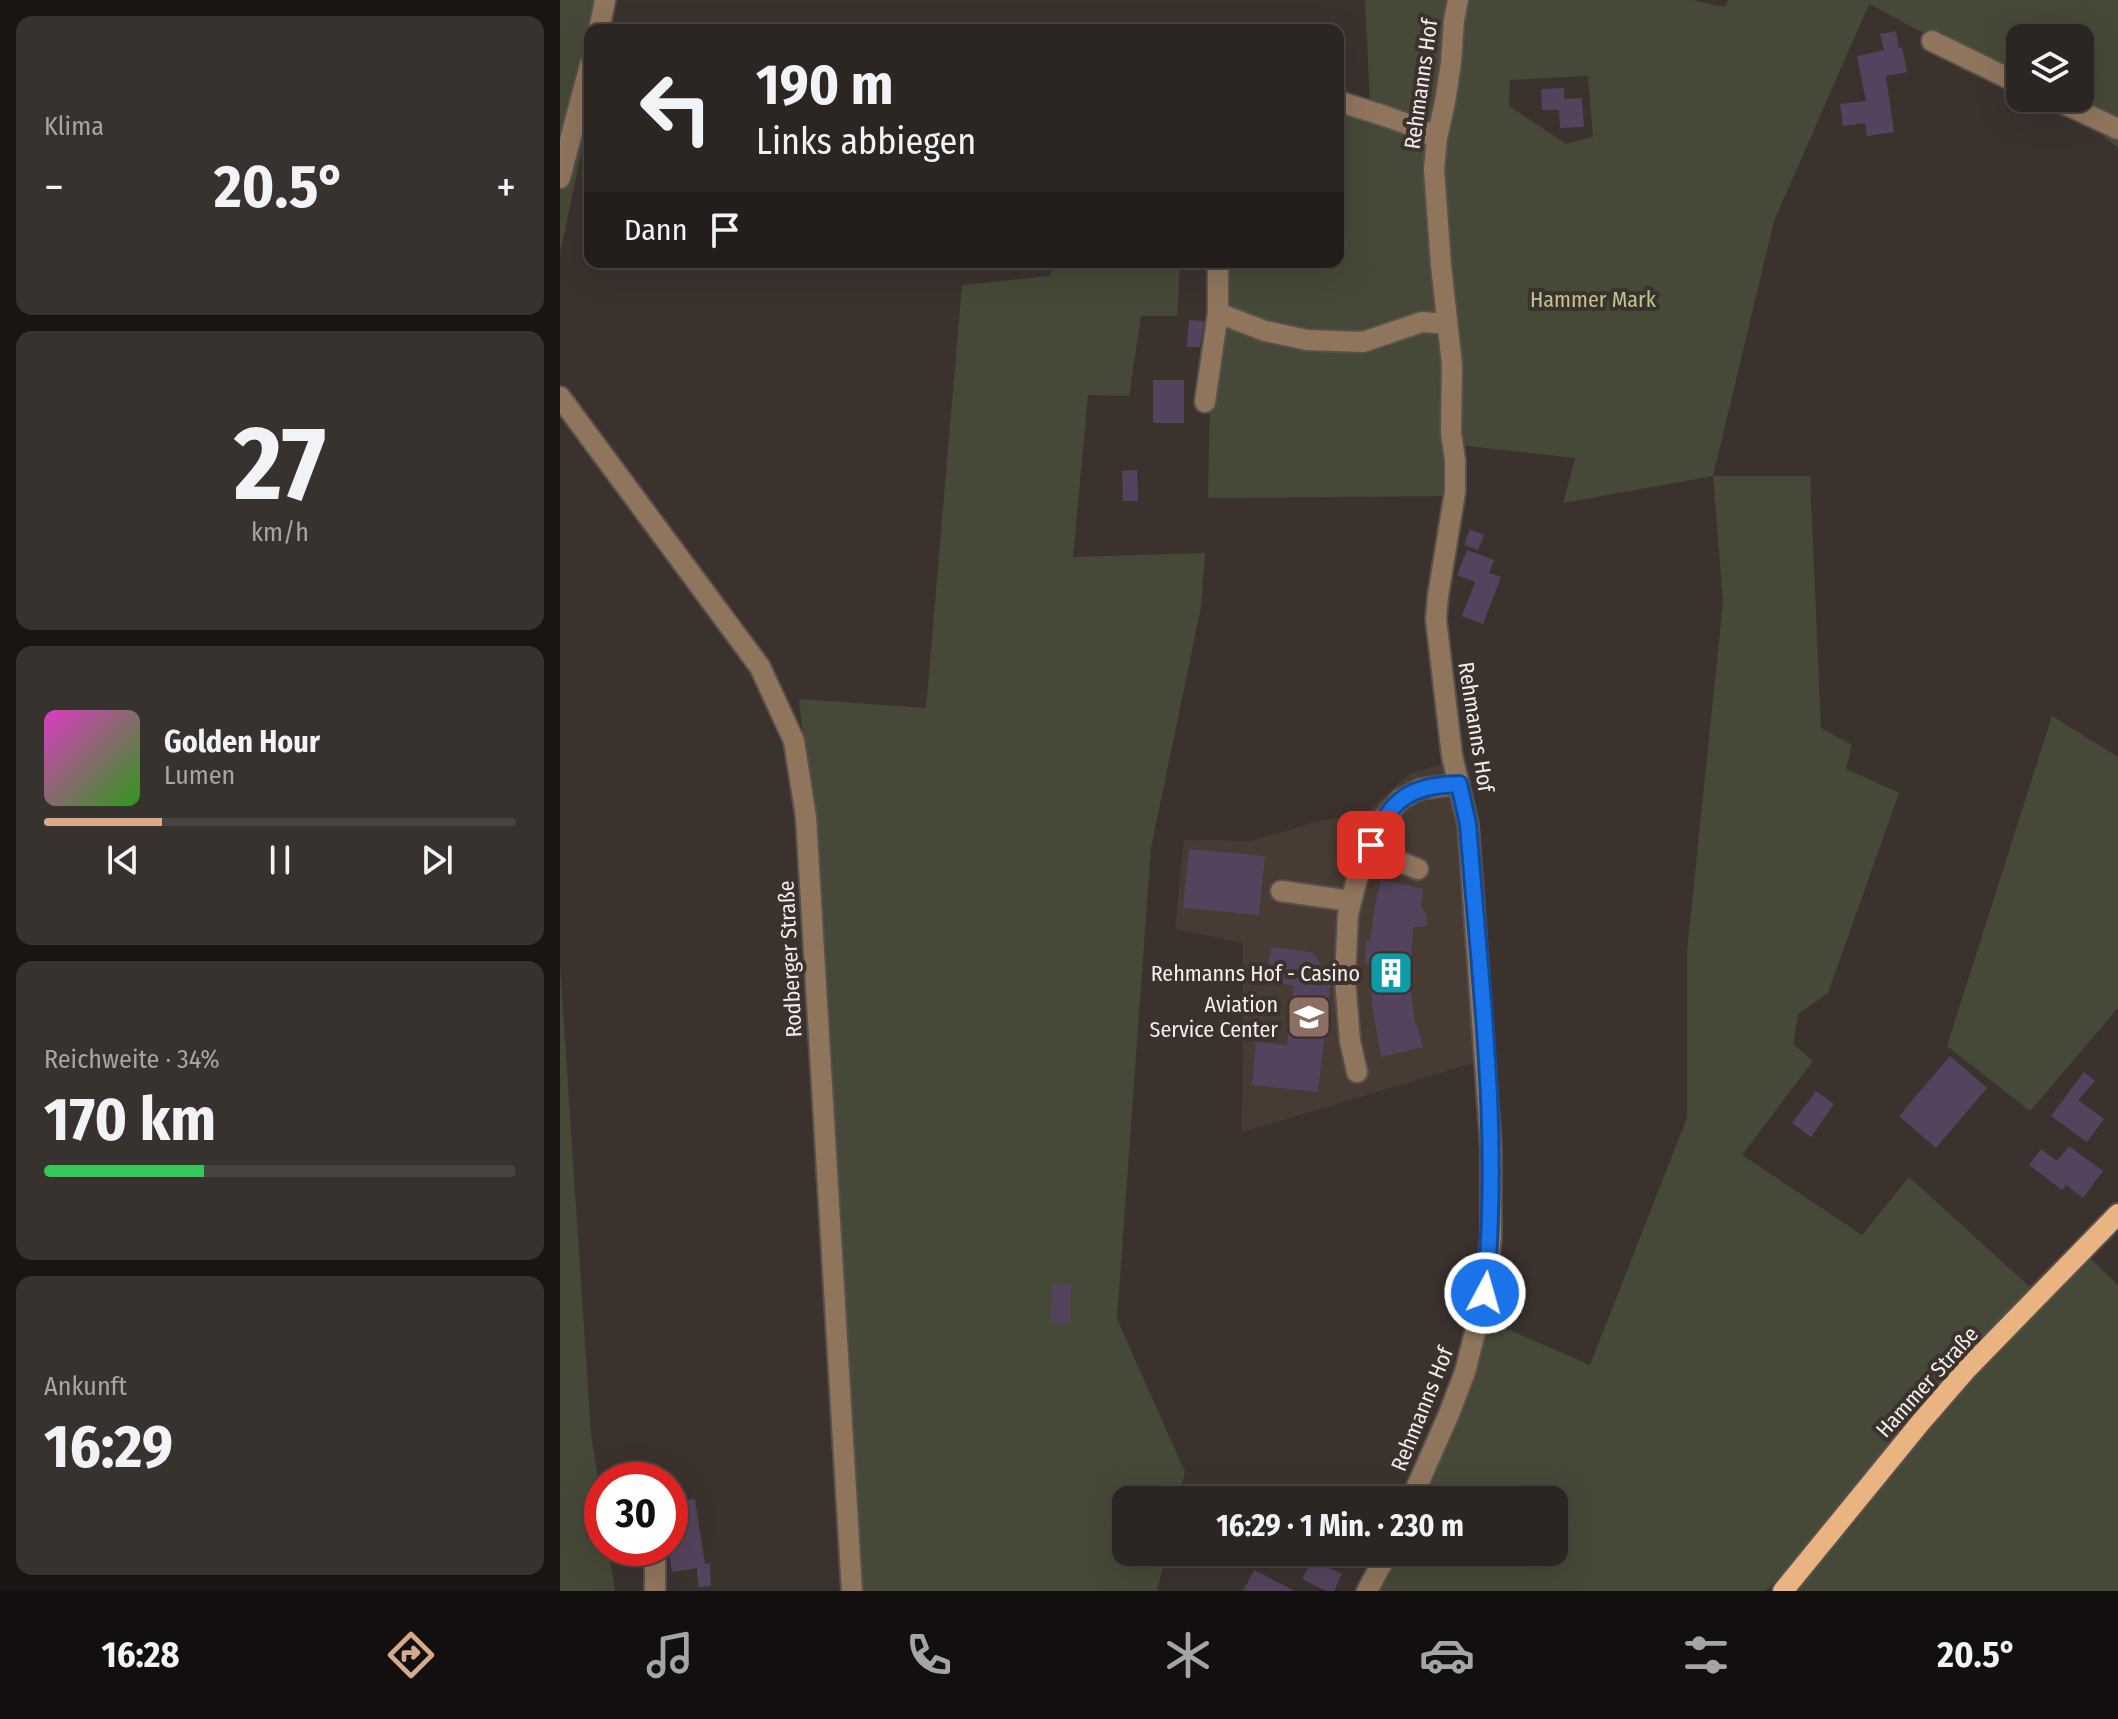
<!DOCTYPE html>
<html lang="de">
<meta charset="utf-8">
<style>
:root{--surface:#2c2622;--page:#38322f;--text:#f1f3f6;--muted:#a6a5a5;--line:#484340;--accent:#d6ab8b}
body{margin:0;font-family:"Fira Sans Condensed",sans-serif;background:var(--page);color:var(--text);height:100vh;display:flex;flex-direction:column;font-size:30px;white-space:nowrap}
*{box-sizing:border-box;margin:0}
p{font-size:26px;color:var(--muted)}
.icon{flex:none;width:44px;height:44px;fill:none;stroke:currentColor;stroke-width:2;stroke-linecap:round;stroke-linejoin:round}
.map{position:relative;flex:1;overflow:hidden}
.drawer{display:flex;flex-direction:column;gap:16px;padding:16px;background:#181513;width:560px}
.drawer>*{flex:none}
.top-card{position:absolute;left:24px;top:24px;width:760px;height:244px;border-radius:16px;box-shadow:0 8px 32px #0002,0 0 0 2px var(--line);background:#2c2622;color:var(--text);overflow:hidden}
.controls{position:absolute;left:1446px;top:24px;display:grid;gap:16px}
.controls a{display:grid;place-items:center;width:88px;height:88px;border-radius:16px;background:var(--surface);box-shadow:0 8px 32px #0002,0 0 0 2px var(--line);font-size:40px}
.speed{position:absolute;left:24px;top:1462px;display:flex;gap:16px;font-size:40px;font-weight:700;text-align:center}
.speed>*{display:grid;place-content:center;width:104px;height:104px;border-radius:50%;background:var(--surface);box-shadow:0 8px 32px #0002,0 0 0 2px var(--line);line-height:1}
.speed .limit{border:12px solid #d22;background:#fff;color:#111}
.pin{position:absolute;display:grid;place-items:center;width:68px;height:68px;color:#fff;margin:-34px;border-radius:16px;box-shadow:0 4px 12px #0006}
.me{position:absolute;width:88px;margin:-44px;rotate:6deg;stroke-linejoin:round;filter:drop-shadow(0 0 6px #0008)}
.turn{display:flex;align-items:center;gap:28px;height:168px;padding:0 40px;font-size:36px}
.turn .icon{width:104px;height:104px;stroke-width:2.5}
.turn b{display:block;font-size:56px;line-height:68px}
.then{display:flex;align-items:center;height:76px;padding:0 40px;background:#0003;gap:16px;font-size:30px}
.big{font-size:60px;font-weight:700;line-height:1.1}
.drawer .card{flex:1;display:flex;flex-direction:column;justify-content:center;gap:12px;min-width:0;padding:0 28px;border-radius:16px;background:var(--page)}
.drawer .dial{align-items:center;gap:0}
.dial b{font-size:104px;line-height:1}
.song{display:flex;align-items:center;gap:24px}
.cover{width:96px;height:96px;border-radius:12px;background:linear-gradient(135deg,hsl(310 70% 55%),hsl(110 70% 35%))}
.played{height:8px;border-radius:4px;background:linear-gradient(90deg,var(--accent) 25%,var(--line) 25%)}
.keys{display:flex;justify-content:space-around;direction:ltr}
.heat{display:flex;justify-content:space-between;align-items:center;font-size:44px;direction:ltr}
.charge{height:12px;border-radius:6px;background:linear-gradient(90deg,#34c759 34%,var(--line) 0)}
.trip{position:absolute;left:552px;top:1486px;width:456px;height:80px;border-radius:16px;background:var(--surface);box-shadow:0 8px 32px #0002,0 0 0 2px var(--line);font-weight:700;line-height:80px;text-align:center}
.menu{display:flex;height:128px;justify-content:space-around;align-items:center;background:#120f0e;color:var(--muted)}
.menu .icon{width:56px;height:56px}
.menu .selected{color:var(--accent)}
.menu b{font-size:36px;color:var(--text)}
main{display:flex;flex:1;min-height:0}
.map>svg:first-child{display:block}
.built{fill:#483b34}
.green{fill:#464937;fill-rule:evenodd}
.building{fill:#54435c}
.lines{fill:none;stroke-linecap:round;stroke-linejoin:round}
.minor-casing{stroke:#58504c;stroke-width:24}
.major-casing{stroke:#58504c;stroke-width:24}
.minor{stroke:#90755d;stroke-width:20}
.major{stroke:#eab482;stroke-width:20}
.route-casing{stroke:#114b97;stroke-width:20}
.route{stroke:#1a73e8;stroke-width:14}
.labels{text-anchor:middle;dominant-baseline:central;stroke-width:8;stroke-linejoin:round;paint-order:stroke}
.street-label{font-size:22px;fill:#f3eeeb;stroke:#3b322e}
.park-label{font-size:22px;fill:#bdc68d;stroke:#3b322e}
.poi-label{font-size:22px;fill:#f3eeeb;stroke:#3b322e;text-anchor:end}
</style>
<main>
<section class="drawer">
<div class="card"><p>Klima</p>
<div class="heat"><a>−</a><b class="big">20.5°</b><a>+</a></div>
</div>
<div class="card dial"><b>27</b><p>km/h</p></div>
<div class="card">
<div class="song"><i class="cover"></i><div><b>Golden Hour</b><p>Lumen</p></div></div>
<div class="played"></div>
<div class="keys"><svg class="icon" aria-label="previous" viewBox="0 0 24 24"><path d="M18 5L8 12l10 7zM5 5v14"/></svg><svg class="icon" aria-label="pause" viewBox="0 0 24 24"><path d="M8 5v14M16 5v14"/></svg><svg class="icon" aria-label="next" viewBox="0 0 24 24"><path d="M6 5l10 7-10 7zM19 5v14"/></svg></div>
</div>
<div class="card"><p>Reichweite · 34%</p><b class="big">170 km</b><div class="charge"></div></div>
<div class="card"><p>Ankunft</p><b class="big">16:29</b></div>
</section>
<div class="map">
<svg width="1558" height="1591" viewBox="0 0 1558 1591">
<rect width="100%" height="100%" fill="#3b322e"/>
<!-- built -->
<path class="built" d="M888,762L897,793L921,1061L682,1132L683,943L615,929L624,840L692,841L754,822L806,813L849,774Z"/>
<!-- green -->
<g class="green">
<path d="M0,0H53L30,30V112L0,253Z"/>
<path d="M805,0H1132L1165,7L1168,0H1558V148L1546,139L1530,110L1500,98H1520V38H1460V82L1441,74L1309,4L1214,221L1153,476H1250L1261,728L1292,745L1286,769L1339,793L1268,993L1238,1014L1233,1044L1253,1061L1182,1155L1302,1235L1349,1177L1472,1289L1527,1255L1558,1285V1591H1230L1299,1519L1280,1511L1206,1591H810L834,1552H994V1500H847L913,1314L1030,1365L1127,1118V952L1163,602L1153,476L1003,503L1015,458L891,444L892,496L648,498L650,402L663,262H778V91L810,103ZM1028,76L1033,137L1006,144L949,106L950,80Z"/>
<path d="M495,262H620L617,316H581L569,396L528,395L513,557L645,553L641,607L591,848L557,1319L625,1472L618,1500H566V1552H606L597,1591H295L281,1215L266,955L239,699L366,708L402,285L490,276Z"/>
<path d="M1492,716L1558,757V1008L1470,1111L1387,1046Z"/>
<path d="M0,964L31,1434L42,1506V1548H48L55,1591H0Z"/>
</g>
<!-- building -->
<g class="building">
<path d="M1336,31L1339,48L1342,47L1347,72L1326,76L1334,132L1307,136L1305,123L1283,126L1280,104L1306,101L1297,56L1324,50L1320,34Z"/>
<path d="M1004,88V99L1022,98L1024,127L1000,128L999,110H982L981,89Z"/>
<path d="M629,320L644,321L640,347H627Z"/>
<rect x="593" y="380" width="31" height="43"/>
<path d="M577,470L578,501H563L562,471Z"/>
<path d="M910,529L924,535L918,550L904,545Z"/>
<path d="M907,550L934,560L929,573L941,577L923,624L902,616L915,582L897,575Z"/>
<path d="M629,849L705,856L699,915L623,908Z"/>
<path d="M821,880L863,889L861,907L866,913L867,926L853,927L850,982L854,1017L863,1047L821,1057L812,1005L810,964L805,963L806,940H810L815,906Z"/>
<path d="M711,947L752,952L771,978L758,1092L692,1085L696,1042L727,1045L734,986L707,982Z"/>
<path d="M1390,1056L1427,1088L1376,1148L1339,1116Z"/>
<path d="M1524,1072L1535,1081L1518,1100L1544,1119L1527,1142L1491,1116Z"/>
<path d="M1256,1091L1274,1104L1251,1137L1232,1123Z"/>
<path d="M1509,1146L1543,1171L1523,1198L1506,1185L1502,1190L1469,1165L1481,1149L1497,1161Z"/>
<path d="M492,1284H511L510,1324L491,1323Z"/>
<path d="M135,1499L145,1564L150,1563L151,1586L138,1587L137,1568L112,1572L108,1548H110V1539L118,1537L113,1502Z"/>
<path d="M752,1560L782,1574L774,1591H766L742,1579Z"/>
<path d="M694,1570L735,1591H683Z"/>
</g>
<g class="lines">
<!-- minor casing -->
<g class="minor-casing">
<g id="minor">
<path d="M39,30L45,0"/>
<path d="M1372,41L1460,84"/>
<path d="M1492,98L1558,129"/>
<path d="M778,101C812,113 845,120 877,138"/>
<path d="M0,178L30,65"/>
<path d="M658,262V313L705,331L747,340L803,342L862,322L887,324"/>
<path d="M0,397L200,667L234,741L246,817L292,1591"/>
<path d="M645,402L658,313"/>
<path d="M811,845L833,859L858,869"/>
<path d="M721,891L790,901"/>
<path d="M797,1072L790,1041L785,979L788,914L799,871L824,818L841,799L860,789L899,784"/>
<path d="M851,1500L889,1414L905,1372L925,1293L931,1237V1148L908,824L892,756L876,619L878,596L895,492V460L891,433L892,365L881,265L874,169L877,138L885,102L891,63L894,20L898,0"/>
<path d="M95,1591V1548"/>
<path d="M807,1591L828,1552"/>
</g>
</g>
<!-- major casing -->
<g class="major-casing">
<path id="major" d="M1223,1591L1361,1422L1407,1369L1558,1214"/>
</g>
<!-- minor -->
<use href="#minor" class="minor"/>
<!-- major -->
<use href="#major" class="major"/>
</g>
<g class="lines">
<!-- route casing -->
<g class="route-casing">
<path id="route" d="M811,845C832,799 847,786 899,784L908,824C920,980 941,1137 925,1293"/>
</g>
<!-- route -->
<use href="#route" class="route"/>
</g>
<!-- icons -->
<defs>
<g id="building-square" transform="scale(2.3)"><rect x="-9" y="-9" width="18" height="18" rx="4" fill="#0f9aa8" stroke="#3b322e"/><path d="M-4-6H4V6H1V3H-1V6H-4ZM-2.5-4.3h1.7v1.8h-1.7ZM.8-4.3h1.7v1.8H.8ZM-2.5-1h1.7V.8h-1.7ZM.8-1h1.7V.8H.8Z" fill="#fff"/></g>
<g id="university-square" transform="scale(2.3)"><rect x="-9" y="-9" width="18" height="18" rx="4" fill="#8d6e63" stroke="#3b322e"/><path d="M0-5L7-2L0 1L-7-2ZM-4 1L0 2.5L4 1V4Q0 6-4 4Z" fill="#fff"/></g>
</defs>
<g fill-rule="evenodd">
<use href="#building-square" x="831" y="973"/>
<use href="#university-square" x="749" y="1017"/>
</g>
<g class="labels">
<!-- street labels -->
<g class="street-label">
<text transform="translate(861 84) rotate(-82)">Rehmanns Hof</text>
<text transform="translate(916 727) rotate(81)">Rehmanns Hof</text>
<text transform="translate(230 959) rotate(-93)">Rodberger Straße</text>
<text transform="translate(1367 1382) rotate(-48)">Hammer Straße</text>
<text transform="translate(862 1409) rotate(-68)">Rehmanns Hof</text>
</g>
<!-- park labels -->
<g class="park-label">
<text x="1033" y="299">Hammer Mark</text>
</g>
<!-- poi labels -->
<g class="poi-label">
<text x="800" y="973">Rehmanns Hof - Casino</text>
<text x="718" y="1004">Aviation<tspan x="718" dy="25">Service Center</tspan></text>
</g>
</g>
</svg>
<div class="controls">
<a><svg class="icon" aria-label="layers" viewBox="0 0 24 24"><path d="M12 4l9 5-9 5-9-5zM3 14l9 5 9-5"/></svg></a>
</div>
<div class="speed"><div class="limit">30</div></div>
<div class="pin" style="left:811px;top:845px;background:#d93025"><svg class="icon" aria-label="arrive" viewBox="0 0 24 24"><path d="M6 21V4h12l-3 4 3 4H6"/></svg></div>
<svg class="me" style="left:925px;top:1293px" viewBox="-20 -20 40 40"><circle r="17" fill="#1a73e8" stroke="#fff" stroke-width="3"/><path d="M0-11L8 9 0 5-8 9z" fill="#fff"/></svg>
<div class="trip">16:29 · 1 Min. · 230 m</div>
<div class="top-card">
<div class="turn"><svg class="icon" aria-label="left" viewBox="0 0 24 24"><path d="M17 20v-9H6M10 6l-5 5 5 5"/></svg><div><b>190 m</b>Links abbiegen</div></div>
<div class="then">Dann<svg class="icon" aria-label="arrive" viewBox="0 0 24 24"><path d="M6 21V4h12l-3 4 3 4H6"/></svg></div>
</div>
</div>
</main>
<nav class="menu">
<b>16:28</b>
<svg class="icon selected" aria-label="directions" viewBox="0 0 24 24"><path d="M12 3l9 9-9 9-9-9zM9 14v-3h6M13 9l2 2-2 2"/></svg>
<svg class="icon" aria-label="music" viewBox="0 0 24 24"><path d="M9 18V5l10-2v13"/><circle cx="6" cy="18" r="3"/><circle cx="16" cy="16" r="3"/></svg>
<svg class="icon" aria-label="phone" viewBox="0 0 24 24"><path d="M5 4h4l2 5-3 2q2 4 5 5l2-3 5 2v4C11 20 4 13 5 4z"/></svg>
<svg class="icon" aria-label="climate" viewBox="0 0 24 24"><path d="M12 3v18M4 7l16 10M4 17L20 7"/></svg>
<svg class="icon" aria-label="car" viewBox="0 0 24 24"><path d="M5 17H2v-5l4-1 3-4h7l3 4 3 1v5h-3M9 17h6M6 11h13"/><circle cx="7" cy="17" r="2"/><circle cx="17" cy="17" r="2"/></svg>
<svg class="icon" aria-label="filters" viewBox="0 0 24 24"><path d="M4 7h16M4 17h16"/><circle cx="9" cy="7" r="2"/><circle cx="15" cy="17" r="2"/></svg>
<b>20.5°</b>
</nav>
